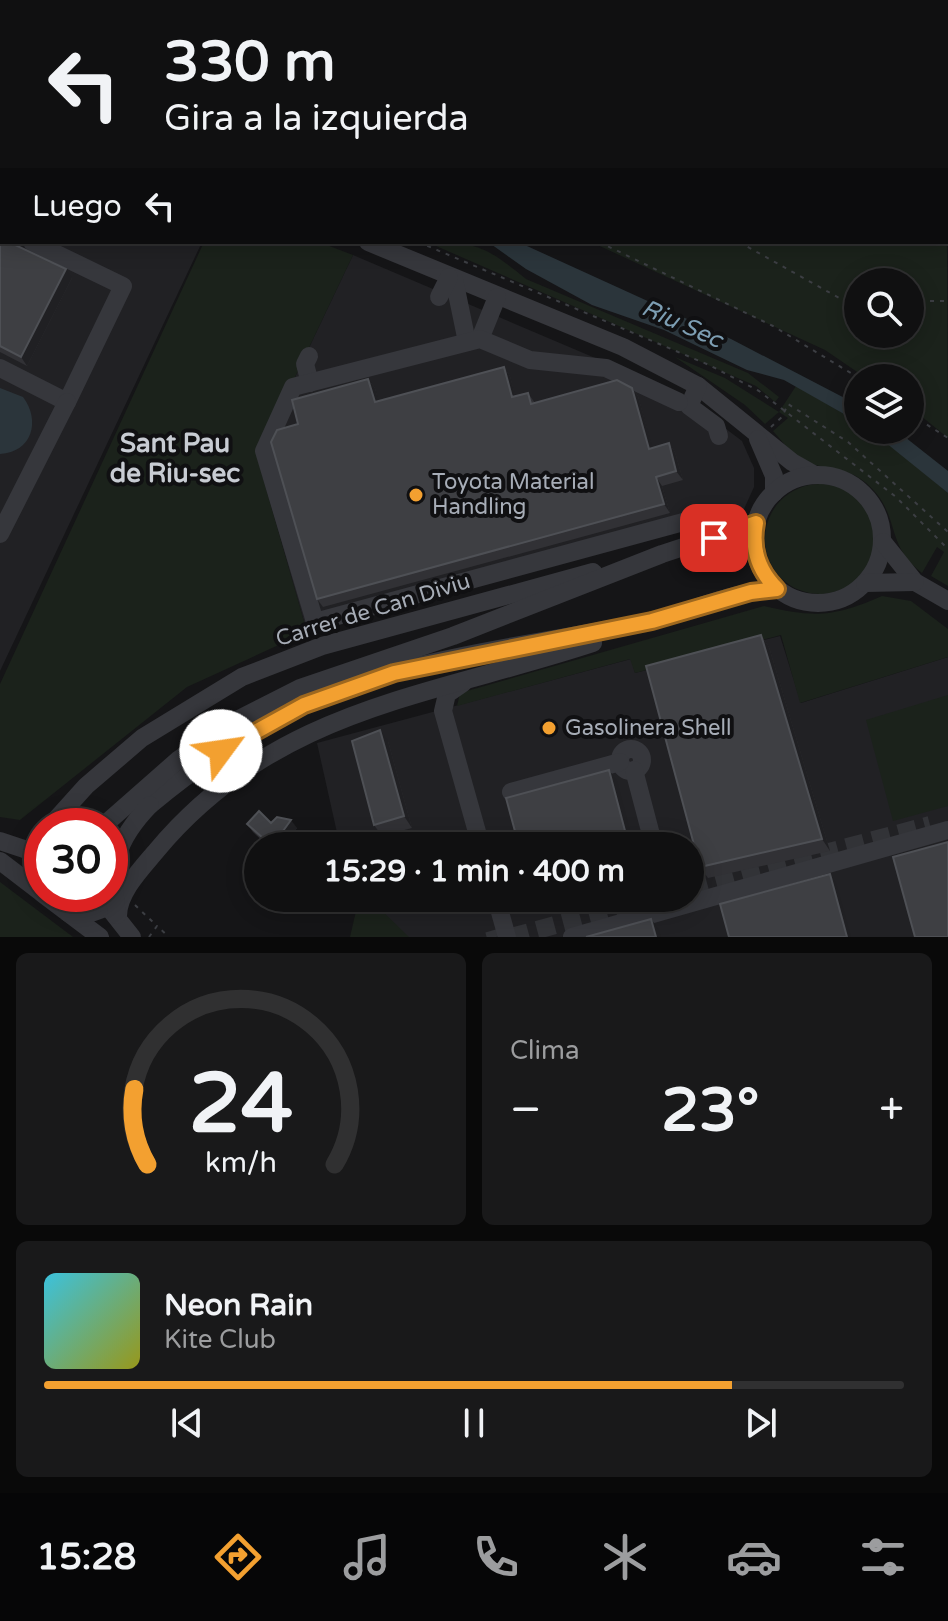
<!DOCTYPE html>
<html lang="es">
<meta charset="utf-8">
<style>
:root{--surface:#101011;--page:#19191a;--text:#f1f3f6;--muted:#9c9d9f;--line:#303031;--accent:#f3a030}
body{margin:0;font-family:"Varela Round",sans-serif;background:var(--page);color:var(--text);height:100vh;display:flex;flex-direction:column;font-size:30px;white-space:nowrap}
*{box-sizing:border-box;margin:0}
p{font-size:26px;color:var(--muted)}
.icon{flex:none;width:44px;height:44px;fill:none;stroke:currentColor;stroke-width:2;stroke-linecap:round;stroke-linejoin:round}
.map{position:relative;height:937px;overflow:hidden}
.side{display:flex;flex-direction:column;gap:16px;padding:16px;background:#090909;flex:1}
.side>*{flex:none}
.top-card{position:absolute;left:0px;top:0px;width:948px;height:244px;box-shadow:0 4px 20px #0003,0 0 0 2px var(--line);background:#101011;color:var(--text);overflow:hidden}
.buttons{position:absolute;left:844px;top:268px;display:grid;gap:16px}
.buttons a{display:grid;place-items:center;width:80px;height:80px;border-radius:50%;background:var(--surface);box-shadow:0 4px 20px #0003,0 0 0 2px var(--line);font-size:40px}
.speed{position:absolute;left:24px;top:808px;display:flex;gap:16px;font-size:40px;font-weight:700;text-align:center}
.speed>*{display:grid;place-content:center;width:104px;height:104px;border-radius:50%;background:var(--surface);box-shadow:0 4px 20px #0003,0 0 0 2px var(--line);line-height:1}
.speed .limit{border:12px solid #d22;background:#fff;color:#111}
.pin{position:absolute;display:grid;place-items:center;width:68px;height:68px;color:#fff;margin:-34px;border-radius:16px;box-shadow:0 4px 12px #0006}
.me{position:absolute;width:88px;margin:-44px;rotate:59deg;stroke-linejoin:round;filter:drop-shadow(0 0 6px #0008)}
.turn{display:flex;align-items:center;gap:28px;height:168px;padding:0 32px;font-size:36px}
.turn .icon{width:104px;height:104px;stroke-width:2.5}
.turn b{display:block;font-size:56px;line-height:68px}
.then{display:flex;align-items:center;height:76px;padding:0 32px;background:#0003;gap:16px;font-size:30px}
.big{font-size:60px;font-weight:800;line-height:1.1}
.side .widget{flex:1;display:flex;flex-direction:column;justify-content:center;gap:12px;min-width:0;padding:0 28px;border-radius:12px;background:var(--page)}
.side .dial{align-items:center;gap:0}
.dial svg{height:208px;overflow:visible;fill:none;stroke:var(--line);stroke-width:7;stroke-linecap:round;text-anchor:middle}
.dial text{fill:var(--text);stroke:none}
.song{display:flex;align-items:center;gap:24px}
.cover{width:96px;height:96px;border-radius:12px;background:linear-gradient(135deg,hsl(190 70% 55%),hsl(60 70% 35%))}
.played{height:8px;border-radius:4px;background:linear-gradient(90deg,var(--accent) 80%,var(--line) 80%)}
.keys{display:flex;justify-content:space-around;direction:ltr}
.heat{display:flex;justify-content:space-between;align-items:center;font-size:44px;direction:ltr}
.side .tiles{flex:1;display:grid;gap:16px;grid-template-columns:1fr 1fr}
.widget:last-child{grid-column:span 2}
.trip{position:absolute;left:244px;top:832px;width:460px;height:80px;border-radius:40px;background:var(--surface);box-shadow:0 4px 20px #0003,0 0 0 2px var(--line);font-weight:800;line-height:80px;text-align:center}
.tab-bar{display:flex;height:128px;justify-content:space-around;align-items:center;background:#060607;color:var(--muted)}
.tab-bar .icon{width:56px;height:56px}
.tab-bar .current{color:var(--accent)}
.tab-bar b{font-size:36px;color:var(--text)}
.map>svg:first-child{display:block}
.built{fill:#212124}
.green{fill:#1b221b;fill-rule:evenodd}
.water{fill:#2b353b}
.lines{fill:none;stroke-linecap:round;stroke-linejoin:round}
.minor-tunnel{stroke:#323337;stroke-width:18;stroke-dasharray:18 9;stroke-linecap:butt}
.path{stroke:#3c3e43;stroke-width:2;stroke-dasharray:4 6;stroke-linecap:butt}
.minor{stroke:#36373c;stroke-width:18}
.minor-bridge{stroke:#36373c;stroke-width:18}
.wall{fill:#313135}
.shaded-wall{fill:#202023}
.building{fill:#3e3f43;stroke:#4e5055;stroke-width:2}
.route-casing{stroke:#9e681f;stroke-width:20}
.route{stroke:#f3a030;stroke-width:14}
.poi-dot{fill:#f3a030;stroke:#101012;stroke-width:3}
.labels{text-anchor:middle;dominant-baseline:central;stroke-width:8;stroke-linejoin:round;paint-order:stroke}
.poi-label{font-size:22px;fill:#a7adb7;stroke:#101012;text-anchor:start}
.street-label{font-size:22px;fill:#a7adb7;stroke:#101012}
.water-label{font-size:24px;font-style:italic;fill:#7d9eb3;stroke:#101012}
.quarter-label{font-size:26px;font-weight:bold;fill:#c8ccd3;stroke:#101012}
</style>
<div class="map">
<svg width="948" height="937" viewBox="0 0 948 937">
<rect width="100%" height="100%" fill="#151517"/>
<!-- built -->
<g class="built">
<path d="M320,0H948V99L946,2Z"/>
<path d="M0,140L2,242H202L0,671Z"/>
<path d="M353,255L680,394L742,441L754,468V487L744,509L729,518L307,632L257,457Z"/>
<path d="M780,636L801,703L948,657V937H406L367,898H690V846H340L317,743L631,659L635,673Z"/>
</g>
<!-- green -->
<g class="green">
<path d="M946,63L948,438L910,407V378H866L825,350L591,242H946ZM858,282H910V334H858Z"/>
<path d="M204,242H319L353,255L257,457L307,632L187,687L20,820L0,817V684Z"/>
<path d="M427,242C477,242 487,247 526,279L748,373L779,397L775,402L756,386Z"/>
<path d="M675,357L725,378L779,412L796,386L858,422V430H870L882,438L948,493V586L931,576L944,552L937,547L922,573C887,546 899,521 876,493C853,465 833,473 804,461C792,455 782,441 773,431L788,418L779,412L765,424L745,405Z"/>
<circle cx="820" cy="539" r="55"/>
<path d="M882,596L911,601L948,629V657L800,703L781,635L635,673L630,659L457,706L460,693L764,606C815,618 834,617 882,596Z"/>
<path d="M948,695V806L893,821L866,720Z"/>
<path d="M0,882L73,937H0Z"/>
<path d="M359,898H369L409,937H350Z"/>
</g>
<!-- water -->
<g class="water">
<path d="M488,242L527,246L731,339L858,405V422L784,380L747,370L664,330L592,305L526,269Z"/>
<path d="M0,388L23,397C41,421 32,452 0,454Z"/>
<path d="M870,430H896L948,471V493Z"/>
</g>
<g class="lines">
<!-- minor-tunnel -->
<g class="minor-tunnel">
<path d="M690,889L930,825"/>
<path d="M494,930L496,937"/>
<path d="M511,937L656,898"/>
</g>
<!-- path -->
<g class="path">
<path d="M112,0L117,2"/>
<path d="M0,95L2,96"/>
<path d="M946,223H948"/>
<path d="M418,242L709,365L759,391L896,497L948,549"/>
<path d="M599,242L773,326L859,378"/>
<path d="M739,242L841,299L858,303"/>
<path d="M910,301H948"/>
<path d="M910,414L948,438"/>
<path d="M771,427L782,417L788,404L848,442L948,532"/>
<path d="M135,905L157,926"/>
<path d="M149,937L157,926L169,937"/>
</g>
<!-- minor -->
<g class="minor">
<path d="M330,0L334,2"/>
<path d="M793,0L799,2"/>
<path d="M733,2L737,0"/>
<path d="M946,51L948,52"/>
<path d="M0,114L2,115"/>
<path d="M0,226L2,227"/>
<path d="M368,242L623,347L698,386L792,462L815,475"/>
<path d="M454,279L467,342"/>
<path d="M439,297L449,277"/>
<path d="M480,339L497,297"/>
<path d="M309,356L305,364L310,383"/>
<path d="M0,368L67,402L123,286L32,242"/>
<path d="M698,386L689,406L716,426L719,436"/>
<path d="M679,402L606,368L530,360L480,339L293,387L264,451L315,622L687,521"/>
<path d="M758,439L774,476V493"/>
<circle cx="818" cy="539" r="64"/>
<path d="M0,534L67,402"/>
<path d="M883,542L915,582L948,601"/>
<path d="M865,583L915,582"/>
<path d="M463,683L447,694L443,711L481,846"/>
<circle cx="631" cy="760" r="11"/>
<path d="M634,770L654,846"/>
<path d="M511,792L620,762"/>
<path d="M150,805C197,766 246,732 302,706C408,656 529,646 642,623C687,614 731,591 777,589"/>
<path d="M50,826L86,786L142,738L242,677L322,646L593,572"/>
<path d="M103,826L178,760L233,722L300,688L453,636L662,554L756,523"/>
<path d="M42,835C30,853 33,874 42,892"/>
<path d="M0,861L42,893"/>
<path d="M43,894L100,937"/>
<path d="M496,898L507,937"/>
<path d="M68,913H91L119,903"/>
<path d="M118,916C118,892 142,868 157,850C276,708 429,697 593,643"/>
<path d="M572,937L948,830"/>
</g>
<!-- minor-bridge -->
<g class="minor-bridge">
<path d="M0,841L42,855"/>
<path d="M98,894L132,937"/>
<path d="M117,915C110,866 115,841 150,805"/>
</g>
</g>
<!-- wall -->
<g class="wall">
<path d="M350,0H450L451,2H354Z"/>
<path d="M0,238L72,278L27,366L0,352Z"/>
<path d="M504,367L510,376L515,396L528,393L535,403L632,388L638,396L652,448L669,443L675,452L683,480L662,486L670,513L323,607L317,599L298,424L368,379L375,388L378,401Z"/>
<path d="M761,635L769,647L830,851L708,878L700,867Z"/>
<path d="M388,741L412,828L382,836L374,825Z"/>
<path d="M271,823L297,828L284,846H268L253,832L247,824Z"/>
<path d="M373,898H400L378,904Z"/>
<path d="M533,898H597L543,914L534,902Z"/>
</g>
<!-- shaded-wall -->
<g class="shaded-wall">
<path d="M66,269L72,278L27,366L21,357Z"/>
<path d="M504,367L510,376L518,406L512,397Z"/>
<path d="M368,379L375,388L381,411L375,402Z"/>
<path d="M632,388L638,396L655,457L649,449Z"/>
<path d="M669,443L675,452L683,480L676,471Z"/>
<path d="M656,477L662,486L670,513L664,504Z"/>
<path d="M761,635L769,647L830,851L822,839Z"/>
<path d="M380,730L388,741L412,828L404,816Z"/>
<path d="M609,770L617,781L634,846H629Z"/>
<path d="M291,820L297,828L284,846H272Z"/>
<path d="M830,874L836,883L851,937H847Z"/>
<path d="M651,919L659,930L661,937H656Z"/>
</g>
<!-- building -->
<g class="building">
<path d="M366,0H442V2H370Z"/>
<path d="M0,238H2V242H9L66,269L21,357L0,346Z"/>
<path d="M504,367L512,397L528,393L531,404L617,380L632,388L649,449L669,443L676,471L656,477L664,504L317,599L271,442L277,430L298,424L292,400L368,379L375,402Z"/>
<path d="M761,635L822,839L700,867L646,666Z"/>
<path d="M380,730L404,816L374,825L352,741Z"/>
<path d="M609,770L629,846H519L506,798Z"/>
<path d="M259,811L271,823L277,817L291,820L272,846L247,824Z"/>
<path d="M403,836L406,846H365Z"/>
<path d="M948,842V937H915L893,857Z"/>
<path d="M830,874L847,937H729L720,904Z"/>
<path d="M533,898H549L534,902Z"/>
<path d="M651,919L656,937H586Z"/>
</g>
<g class="lines">
<!-- route casing -->
<g class="route-casing">
<path id="route" d="M221,751L304,705L394,673L652,621L751,592L777,589C758,570 751,549 756,523L714,538"/>
</g>
<!-- route -->
<use href="#route" class="route"/>
</g>
<!-- markers -->
<g class="poi-dot">
<circle cx="416" cy="495" r="8"/>
<circle cx="549" cy="728" r="8"/>
</g>
<g class="labels">
<!-- poi labels -->
<g class="poi-label">
<text x="432" y="482">Toyota Material<tspan x="432" dy="25">Handling</tspan></text>
<text x="565" y="728">Gasolinera Shell</text>
</g>
<!-- street labels -->
<g class="street-label">
<text transform="translate(373 610) rotate(-17)">Carrer de Can Diviu</text>
</g>
<!-- water labels -->
<g class="water-label">
<text transform="translate(682 324) rotate(24)">Riu Sec</text>
</g>
<!-- quarter labels -->
<g class="quarter-label">
<text x="175" y="443">Sant Pau<tspan x="175" dy="30">de Riu-sec</tspan></text>
</g>
</g>
</svg>
<div class="buttons">
<a><svg class="icon" aria-label="search" viewBox="0 0 24 24"><circle cx="10" cy="10" r="6"/><path d="M15 15l6 6"/></svg></a>
<a><svg class="icon" aria-label="layers" viewBox="0 0 24 24"><path d="M12 4l9 5-9 5-9-5zM3 14l9 5 9-5"/></svg></a>
</div>
<div class="speed"><div class="limit">30</div></div>
<div class="pin" style="left:714px;top:538px;background:#d93025"><svg class="icon" aria-label="arrive" viewBox="0 0 24 24"><path d="M6 21V4h12l-3 4 3 4H6"/></svg></div>
<svg class="me" style="left:221px;top:751px" viewBox="-20 -20 40 40"><circle r="19" fill="#fff"/><path d="M0-13L10 11 0 6-10 11z" fill="#f3a030"/></svg>
<div class="trip">15:29 · 1 min · 400 m</div>
<div class="top-card">
<div class="turn"><svg class="icon" aria-label="left" viewBox="0 0 24 24"><path d="M17 20v-9H6M10 6l-5 5 5 5"/></svg><div><b>330 m</b>Gira a la izquierda</div></div>
<div class="then">Luego<svg class="icon" aria-label="left" viewBox="0 0 24 24"><path d="M17 20v-9H6M10 6l-5 5 5 5"/></svg></div>
</div>
</div>
<section class="side">
<div class="tiles">
<div class="widget dial"><svg viewBox="0 0 100 80">
<path d="M14 69A42 42 0 1 1 86 69"/>
<path d="M14 69A42 42 0 0 1 9 40" stroke="#f3a030"/>
<text x="50" y="56" font-size="32" font-weight="700">24</text>
<text x="50" y="72" font-size="11">km/h</text>
</svg></div>
<div class="widget"><p>Clima</p>
<div class="heat"><a>−</a><b class="big">23°</b><a>+</a></div>
</div>
<div class="widget">
<div class="song"><i class="cover"></i><div><b>Neon Rain</b><p>Kite Club</p></div></div>
<div class="played"></div>
<div class="keys"><svg class="icon" aria-label="previous" viewBox="0 0 24 24"><path d="M18 5L8 12l10 7zM5 5v14"/></svg><svg class="icon" aria-label="pause" viewBox="0 0 24 24"><path d="M8 5v14M16 5v14"/></svg><svg class="icon" aria-label="next" viewBox="0 0 24 24"><path d="M6 5l10 7-10 7zM19 5v14"/></svg></div>
</div>
</div>
</section>
<nav class="tab-bar">
<b>15:28</b>
<svg class="icon current" aria-label="directions" viewBox="0 0 24 24"><path d="M12 3l9 9-9 9-9-9zM9 14v-3h6M13 9l2 2-2 2"/></svg>
<svg class="icon" aria-label="music" viewBox="0 0 24 24"><path d="M9 18V5l10-2v13"/><circle cx="6" cy="18" r="3"/><circle cx="16" cy="16" r="3"/></svg>
<svg class="icon" aria-label="phone" viewBox="0 0 24 24"><path d="M5 4h4l2 5-3 2q2 4 5 5l2-3 5 2v4C11 20 4 13 5 4z"/></svg>
<svg class="icon" aria-label="climate" viewBox="0 0 24 24"><path d="M12 3v18M4 7l16 10M4 17L20 7"/></svg>
<svg class="icon" aria-label="car" viewBox="0 0 24 24"><path d="M5 17H2v-5l4-1 3-4h7l3 4 3 1v5h-3M9 17h6M6 11h13"/><circle cx="7" cy="17" r="2"/><circle cx="17" cy="17" r="2"/></svg>
<svg class="icon" aria-label="filters" viewBox="0 0 24 24"><path d="M4 7h16M4 17h16"/><circle cx="9" cy="7" r="2"/><circle cx="15" cy="17" r="2"/></svg>
</nav>
